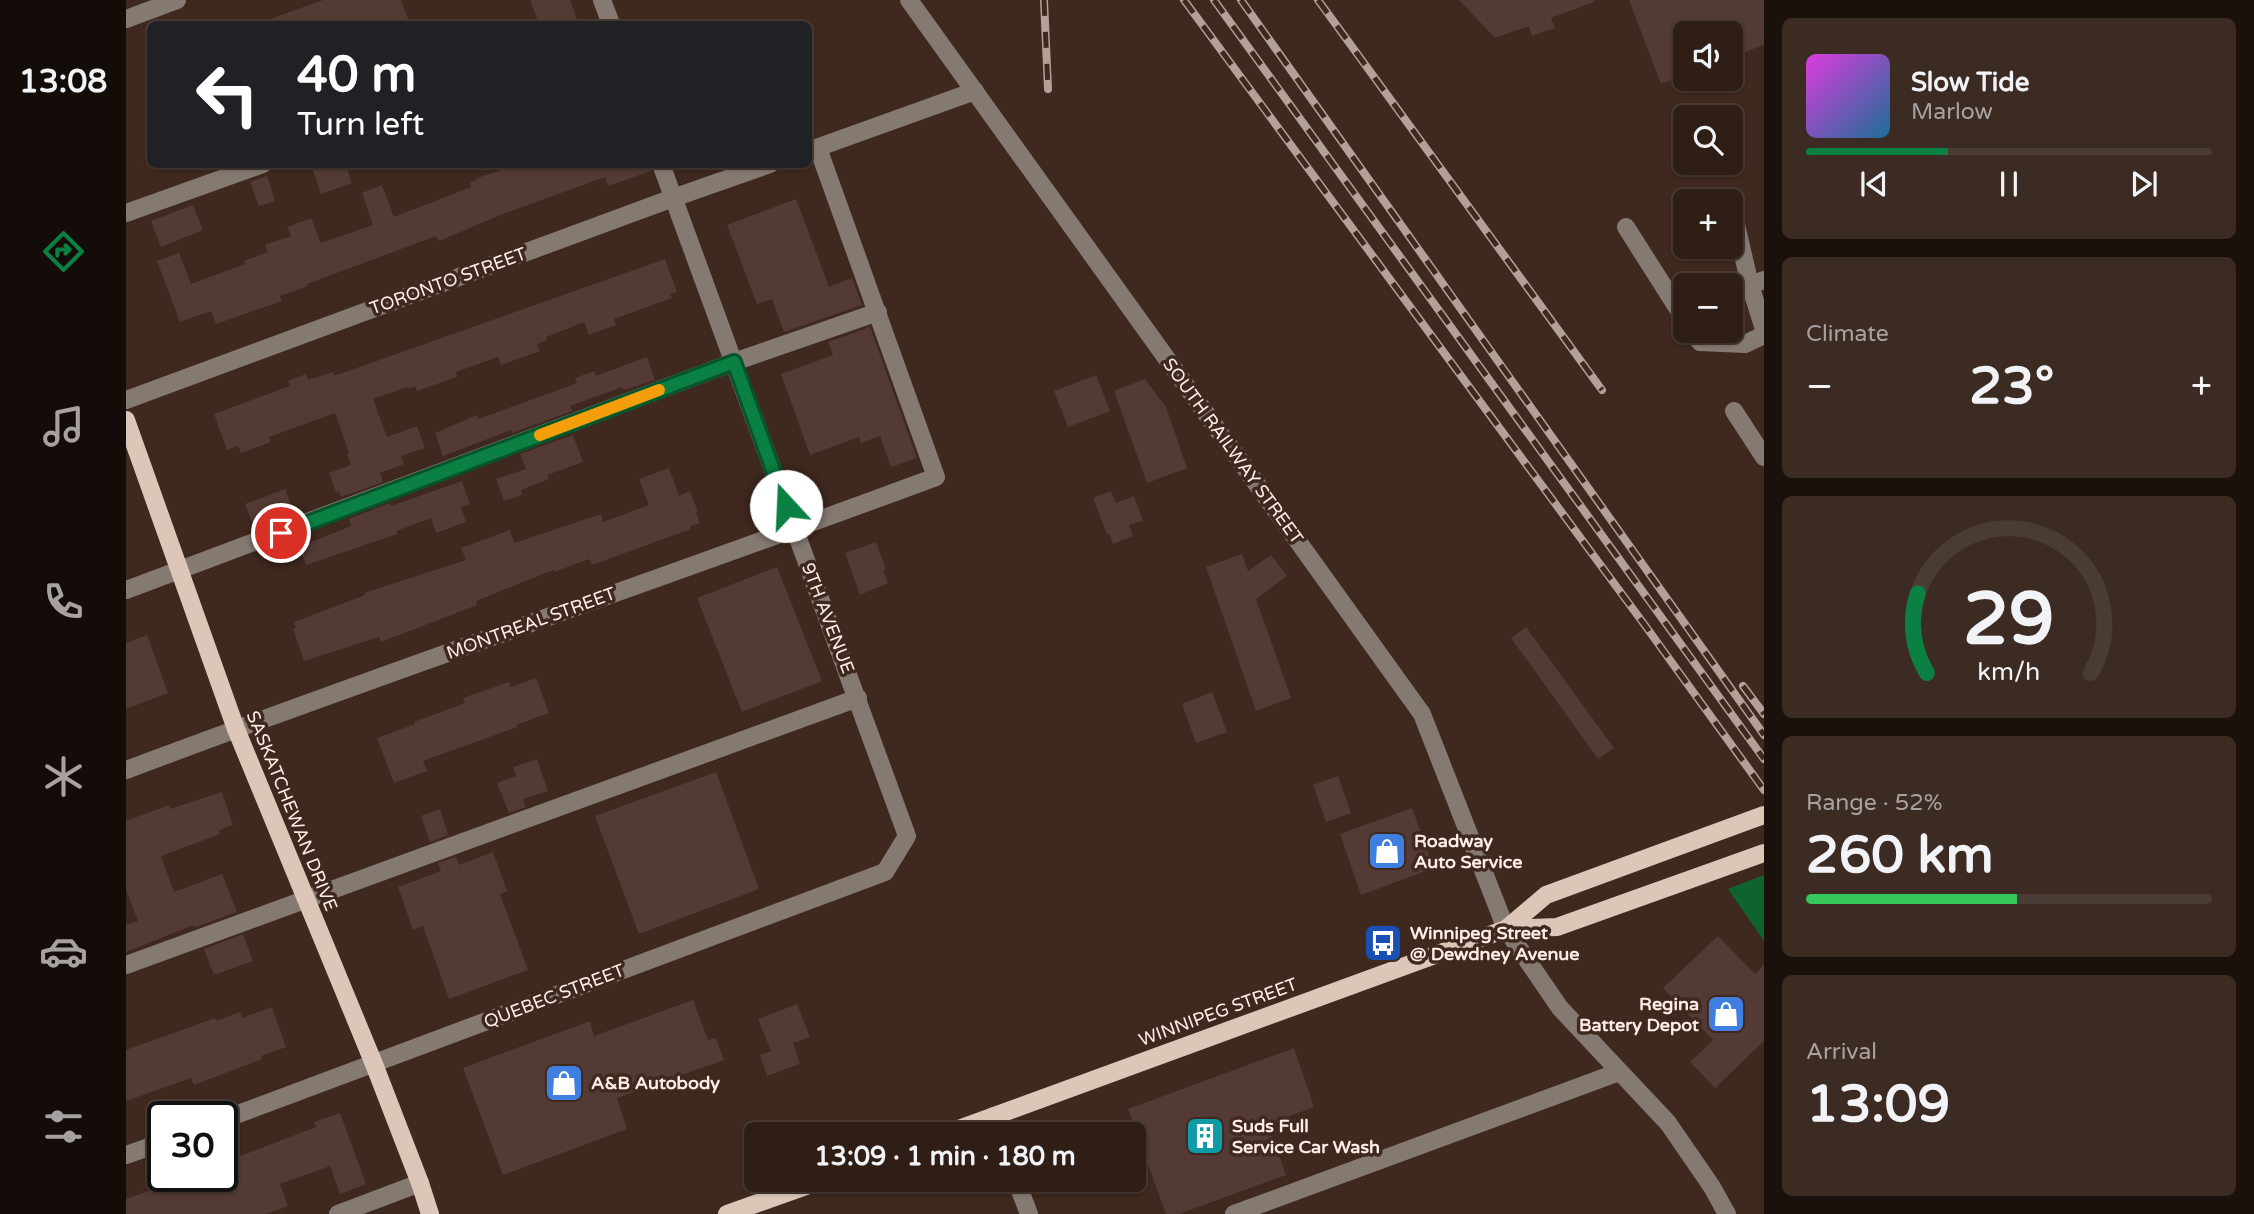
<!DOCTYPE html>
<meta charset="utf-8">
<style>
:root{--surface:#2f1e16;--page:#3b2b23;--text:#f1f3f6;--muted:#a7a2a1;--line:#4a3c35;--accent:#0b8043}
body{margin:0;font-family:"Varela Round",sans-serif;background:var(--page);color:var(--text);height:100vh;display:flex;flex-direction:column;font-size:26px;white-space:nowrap}
*{box-sizing:border-box;margin:0}
p{font-size:23px;color:var(--muted)}
.icon{flex:none;width:38px;height:38px;fill:none;stroke:currentColor;stroke-width:2;stroke-linecap:round;stroke-linejoin:round}
.map{position:relative;flex:1;overflow:hidden}
.sheet{display:flex;flex-direction:column;gap:18px;padding:18px;background:#1a100c;width:490px}
.sheet>*{flex:none}
.guide{position:absolute;left:21px;top:21px;width:665px;height:147px;border-radius:10px;box-shadow:0 2px 5px #0004,0 0 0 2px var(--line);background:#202124;color:#fff;overflow:hidden}
.buttons{position:absolute;left:1547px;top:21px;display:grid;gap:14px}
.buttons a{display:grid;place-items:center;width:70px;height:70px;border-radius:10px;background:var(--surface);box-shadow:0 2px 5px #0004,0 0 0 2px var(--line);font-size:35px}
.speed{position:absolute;left:21px;top:1101px;display:flex;gap:14px;font-size:35px;font-weight:700;text-align:center}
.speed>*{display:grid;place-content:center;width:91px;height:91px;border-radius:50%;background:var(--surface);box-shadow:0 2px 5px #0004,0 0 0 2px var(--line);line-height:1}
.speed .limit{border:4px solid #111;border-radius:10px;background:#fff;color:#111}
.pin{position:absolute;display:grid;place-items:center;width:60px;height:60px;color:#fff;margin:-30px;border:4px solid #fff;border-radius:50%;box-shadow:0 2px 7px #0007}
.me{position:absolute;width:77px;margin:-38px;rotate:340deg;stroke-linejoin:round;filter:drop-shadow(0 0 5px #0008)}
.turn{display:flex;align-items:center;gap:24px;height:147px;padding:0 35px;font-size:32px}
.turn .icon{width:91px;height:91px;stroke-width:2.5}
.turn b{display:block;font-size:49px;line-height:60px}
.big{font-size:52px;font-weight:800;line-height:1.1}
.sheet .widget{flex:1;display:flex;flex-direction:column;justify-content:center;gap:10px;min-width:0;padding:0 24px;border-radius:10px;background:var(--page)}
.sheet .dial{align-items:center;gap:0}
.dial svg{height:182px;overflow:visible;fill:none;stroke:var(--line);stroke-width:7;stroke-linecap:round;text-anchor:middle}
.dial text{fill:var(--text);stroke:none}
.song{display:flex;align-items:center;gap:21px}
.cover{width:84px;height:84px;border-radius:10px;background:linear-gradient(135deg,hsl(300 70% 55%),hsl(200 70% 35%))}
.played{height:7px;border-radius:4px;background:linear-gradient(90deg,var(--accent) 35%,var(--line) 35%)}
.keys{display:flex;justify-content:space-around;direction:ltr}
.heat{display:flex;justify-content:space-between;align-items:center;font-size:38px;direction:ltr}
.charge{height:10px;border-radius:5px;background:linear-gradient(90deg,#34c759 52%,var(--line) 0)}
.trip{position:absolute;left:618px;top:1122px;width:402px;height:70px;border-radius:10px;background:var(--surface);box-shadow:0 2px 5px #0004,0 0 0 2px var(--line);font-weight:800;line-height:70px;text-align:center}
main{display:flex;flex:1;min-height:0}
.tabs{display:flex;flex-direction:column;width:126px;justify-content:space-around;align-items:center;background:#130c09;color:var(--muted)}
.tabs .icon{width:49px;height:49px}
.tabs .selected{color:var(--accent)}
.tabs b{font-size:32px;color:var(--text)}
.map>svg:first-child{display:block}
.green{fill:#0e632f}
.building{fill:#543a34}
.lines{fill:none;stroke-linecap:round;stroke-linejoin:round}
.minor{stroke:#857a72;stroke-width:18}
.major{stroke:#ddc6b7;stroke-width:18}
.rail-casing{stroke:#b3a098;stroke-width:8}
.rail{stroke:#3f281d;stroke-width:5;stroke-dasharray:16;stroke-linecap:butt}
.route-casing{stroke:#07532c;stroke-width:18}
.route{stroke:#0b8043;stroke-width:12}
.slow{stroke:#f59e0b;stroke-width:12}
.labels{text-anchor:middle;dominant-baseline:central;stroke-width:7;stroke-linejoin:round;paint-order:stroke}
.street-label{font-size:18px;fill:#fdede6;stroke:#3f281d}
.poi-label{font-size:18px;font-weight:bold;fill:#fdede6;stroke:#3f281d;text-anchor:start}
</style>
<main>
<nav class="tabs">
<b>13:08</b>
<svg class="icon selected" aria-label="directions" viewBox="0 0 24 24"><path d="M12 3l9 9-9 9-9-9zM9 14v-3h6M13 9l2 2-2 2"/></svg>
<svg class="icon" aria-label="music" viewBox="0 0 24 24"><path d="M9 18V5l10-2v13"/><circle cx="6" cy="18" r="3"/><circle cx="16" cy="16" r="3"/></svg>
<svg class="icon" aria-label="phone" viewBox="0 0 24 24"><path d="M5 4h4l2 5-3 2q2 4 5 5l2-3 5 2v4C11 20 4 13 5 4z"/></svg>
<svg class="icon" aria-label="climate" viewBox="0 0 24 24"><path d="M12 3v18M4 7l16 10M4 17L20 7"/></svg>
<svg class="icon" aria-label="car" viewBox="0 0 24 24"><path d="M5 17H2v-5l4-1 3-4h7l3 4 3 1v5h-3M9 17h6M6 11h13"/><circle cx="7" cy="17" r="2"/><circle cx="17" cy="17" r="2"/></svg>
<svg class="icon" aria-label="filters" viewBox="0 0 24 24"><path d="M4 7h16M4 17h16"/><circle cx="9" cy="7" r="2"/><circle cx="15" cy="17" r="2"/></svg>
</nav>
<div class="map">
<svg width="1638" height="1214" viewBox="0 0 1638 1214">
<rect width="100%" height="100%" fill="#3f281d"/>
<!-- green -->
<path class="green" d="M1638,875V941L1602,889Z"/>
<!-- building -->
<g class="building">
<path d="M197,0H275L284,24H136V22Z"/>
<path d="M404,0H444L451,19L437,24H413Z"/>
<path d="M1333,0H1468V2L1425,18L1429,28L1406,36L1403,26L1369,38Z"/>
<path d="M1503,0H1638V45L1605,57V33H1559V75L1535,84Z"/>
<path d="M185,164H219L226,183L195,194Z"/>
<path d="M392,164H524L525,171L482,186L479,177L372,216L313,241L310,236L181,284L182,286L154,296L156,301L90,324L85,311L54,322L31,261L53,253L65,284L119,264L118,261L142,252L139,245L165,236L161,227L185,218L195,243L247,225L236,193L256,185L268,217L345,187L344,183L350,180L349,179Z"/>
<path d="M141,176L149,201L133,206L124,182Z"/>
<path d="M670,199L703,287L726,278L736,305L658,332L646,299L631,304L601,225Z"/>
<path d="M67,205L77,230L35,247L25,221Z"/>
<path d="M539,259L551,292L544,294L546,298L488,319L490,325L463,335L458,322L420,337L421,340L411,344L414,351L375,365L372,357L330,372L331,377L291,391L289,386L282,389L281,387L247,399L261,437L291,426L299,448L275,456L278,464L254,473L257,482L215,497L213,491L210,492L203,473L225,465L221,454L223,453L209,413L143,437L145,442L115,453L112,446L101,450L88,414L164,386L162,381L180,374L182,380L207,372L208,375L214,374Z"/>
<path d="M744,327L791,458L765,467L754,436L735,443L733,437L684,455L655,374L707,355L702,342Z"/>
<path d="M521,357L529,380L498,390L496,387L444,406L446,411L386,433L385,430L317,456L309,433L351,415L353,419L451,383L449,378L468,371L470,376Z"/>
<path d="M970,375L984,411L942,427L928,391Z"/>
<path d="M1019,379L1040,407L1061,468L1021,483L988,391Z"/>
<path d="M447,435L457,462L421,475L423,479L395,490L396,495L378,501L370,479L400,469L394,454Z"/>
<path d="M543,468L553,496L564,491L572,512H570L574,523L564,526L565,529L466,565L463,559L428,572L427,570L350,601L351,605L255,642L253,637L178,661L167,629L170,628L168,622L239,595L238,593L340,560L335,548L384,530L388,543L475,514L477,522L523,505L513,479Z"/>
<path d="M336,481L344,504L335,507L340,522L310,533L305,518L270,531L271,534L180,565L173,547L225,526L223,519L264,503L265,506Z"/>
<path d="M159,489L167,510L127,525L119,504Z"/>
<path d="M985,491L990,503L1008,496L1017,521L1003,525L1007,536L987,544L983,533L981,534L967,498Z"/>
<path d="M750,542L760,569L757,570L762,583L734,595L719,553Z"/>
<path d="M1116,554L1122,571L1145,555L1161,576L1130,599L1165,698L1130,711L1080,567Z"/>
<path d="M651,567L696,681L616,712L571,598Z"/>
<path d="M1400,627L1488,748L1472,759L1385,638Z"/>
<path d="M21,635L42,693L0,709V643Z"/>
<path d="M410,678L423,713L390,725L391,727L297,761L301,771L268,783L251,738L289,724L288,722L339,703L337,698L383,682L385,687Z"/>
<path d="M1086,692L1101,732L1070,743L1056,704Z"/>
<path d="M411,759L422,791L397,799L400,807L383,813L371,783L390,776L387,767Z"/>
<path d="M590,772L633,889L513,934L469,816Z"/>
<path d="M1212,776L1225,813L1200,822L1187,785Z"/>
<path d="M96,792L107,825L93,830L94,834L35,856L48,892L96,874L111,912L70,927L65,926L0,952V925L12,921L0,890V821L43,805L44,809Z"/>
<path d="M1286,808L1308,868L1235,895L1214,834Z"/>
<path d="M314,809L322,835L304,842L295,816Z"/>
<path d="M367,852L381,891L374,894L402,970L323,999L297,926L287,930L272,887L315,871L312,863L330,857L333,865Z"/>
<path d="M117,934L127,961L88,975L78,949Z"/>
<path d="M1592,936L1629,974L1638,965V1041L1589,1088L1564,1062L1587,1040L1537,988Z"/>
<path d="M567,1000L582,1040L590,1038L598,1060L491,1098L501,1129L377,1175L337,1068L464,1021L468,1036Z"/>
<path d="M671,1004L684,1037L667,1043L674,1064L641,1076L634,1055L645,1051L632,1019Z"/>
<path d="M146,1007L160,1047L135,1056L136,1059L68,1085L65,1078L0,1101V1050L89,1018L90,1021L114,1012L116,1018Z"/>
<path d="M1168,1048L1188,1107L1142,1124L1160,1175L1053,1214H1040L1002,1109Z"/>
<path d="M214,1113L240,1184L214,1194L204,1166L154,1184L162,1206L140,1214H0V1199L66,1176H96V1163L190,1127L188,1122Z"/>
</g>
<g class="lines">
<!-- minor -->
<g class="minor">
<path d="M476,0L485,24"/>
<path d="M783,0L1296,714L1380,929L1434,1008L1542,1123L1586,1187L1601,1214"/>
<path d="M0,19L51,0"/>
<path d="M682,151L849,91"/>
<path d="M1605,203L1624,285"/>
<path d="M0,213L137,164"/>
<path d="M1500,227L1559,320"/>
<path d="M1638,280L1624,285L1638,329"/>
<path d="M1566,331L1574,342L1619,344L1638,335"/>
<path d="M0,400L547,198L644,164"/>
<path d="M1608,411L1638,457"/>
<path d="M0,590L608,362L752,312"/>
<path d="M0,770C269,669 541,577 810,477L692,148"/>
<path d="M0,965L732,698"/>
<path d="M867,1116L873,1134"/>
<path d="M96,1120L759,872L781,836L535,164"/>
<path d="M0,1155L37,1142"/>
<path d="M890,1180L903,1214"/>
<path d="M212,1214L294,1183"/>
<path d="M1108,1214L1493,1072"/>
</g>
<!-- major -->
<g class="major">
<path d="M0,420L110,729L248,1064L294,1183L304,1214"/>
<path d="M1380,929L1420,895L1638,815"/>
<path d="M819,1134L1380,929L1431,927L1638,853"/>
<path d="M601,1214L697,1180"/>
</g>
<!-- rail casing -->
<g class="rail-casing">
<g id="rail">
<path d="M918,0L922,89"/>
<path d="M1058,0L1518,624L1638,790"/>
<path d="M1088,0L1638,759"/>
<path d="M1115,0L1638,735"/>
<path d="M1192,0L1476,390"/>
<path d="M1617,686L1638,714"/>
</g>
</g>
<!-- rail -->
<use href="#rail" class="rail"/>
</g>
<g class="lines">
<!-- route casing -->
<g class="route-casing">
<path id="route" d="M155,533L608,362L660,506"/>
</g>
<!-- route -->
<use href="#route" class="route"/>
<!-- slow -->
<path class="slow" d="M414,435L533,390"/>
</g>
<!-- icons -->
<defs>
<g id="shop-square" transform="scale(2.0125)"><rect x="-9" y="-9" width="18" height="18" rx="4" fill="#3f7fe0" stroke="#3f281d"/><path d="M-5-2.5h2.3a2.7 3.5 0 0 1 5.4 0H5L5.5 6h-11ZM-1.5-2.5h3a1.5 2.3 0 0 0-3 0Z" fill="#fff"/></g>
<g id="bus-square" transform="scale(2.0125)"><rect x="-9" y="-9" width="18" height="18" rx="4" fill="#1a4fb4" stroke="#3f281d"/><path d="M-5-6H5V4H4V6H2V4H-2V6H-4V4H-5ZM-3.5-4V0h7V-4ZM-3.5 1.2v1.5H-2V1.2ZM2 1.2v1.5H3.5V1.2Z" fill="#fff"/></g>
<g id="building-square" transform="scale(2.0125)"><rect x="-9" y="-9" width="18" height="18" rx="4" fill="#0f9aa8" stroke="#3f281d"/><path d="M-4-6H4V6H1V3H-1V6H-4ZM-2.5-4.3h1.7v1.8h-1.7ZM.8-4.3h1.7v1.8H.8ZM-2.5-1h1.7V.8h-1.7ZM.8-1h1.7V.8H.8Z" fill="#fff"/></g>
</defs>
<g fill-rule="evenodd">
<use href="#shop-square" x="1261" y="851"/>
<use href="#bus-square" x="1257" y="943"/>
<use href="#shop-square" x="1600" y="1014"/>
<use href="#shop-square" x="438" y="1083"/>
<use href="#building-square" x="1079" y="1136"/>
</g>
<g class="labels">
<!-- street labels -->
<g class="street-label">
<text transform="translate(322 281) rotate(-20)">TORONTO STREET</text>
<text transform="translate(1107 451) rotate(54)">SOUTH RAILWAY STREET</text>
<text transform="translate(702 618) rotate(69)">9TH AVENUE</text>
<text transform="translate(405 623) rotate(-20)">MONTREAL STREET</text>
<text transform="translate(166 811) rotate(68)">SASKATCHEWAN DRIVE</text>
<text transform="translate(428 996) rotate(-21)">QUEBEC STREET</text>
<text transform="translate(1092 1012) rotate(-20)">WINNIPEG STREET</text>
</g>
<!-- poi labels -->
<g class="poi-label">
<text x="1288" y="841">Roadway<tspan x="1288" dy="21">Auto Service</tspan></text>
<text x="1284" y="933">Winnipeg Street<tspan x="1284" dy="21">@ Dewdney Avenue</tspan></text>
<text x="1573" y="1004" text-anchor="end">Regina<tspan x="1573" dy="21">Battery Depot</tspan></text>
<text x="465" y="1083">A&amp;B Autobody</text>
<text x="1106" y="1126">Suds Full<tspan x="1106" dy="21">Service Car Wash</tspan></text>
</g>
</g>
</svg>
<div class="buttons">
<a><svg class="icon" aria-label="sound" viewBox="0 0 24 24"><path d="M4 9h4l5-4v14l-5-4H4zM17 9q2 3 0 6"/></svg></a>
<a><svg class="icon" aria-label="search" viewBox="0 0 24 24"><circle cx="10" cy="10" r="6"/><path d="M15 15l6 6"/></svg></a>
<a>+</a>
<a>−</a>
</div>
<div class="speed"><div class="limit">30</div></div>
<div class="pin" style="left:155px;top:533px;background:#d93025"><svg class="icon" aria-label="arrive" viewBox="0 0 24 24"><path d="M6 21V4h12l-3 4 3 4H6"/></svg></div>
<svg class="me" style="left:660px;top:506px" viewBox="-20 -20 40 40"><circle r="19" fill="#fff"/><path d="M0-13L10 11 0 6-10 11z" fill="#0b8043"/></svg>
<div class="trip">13:09 · 1 min · 180 m</div>
<div class="guide">
<div class="turn"><svg class="icon" aria-label="left" viewBox="0 0 24 24"><path d="M17 20v-9H6M10 6l-5 5 5 5"/></svg><div><b>40 m</b>Turn left</div></div>
</div>
</div>
<section class="sheet">
<div class="widget">
<div class="song"><i class="cover"></i><div><b>Slow Tide</b><p>Marlow</p></div></div>
<div class="played"></div>
<div class="keys"><svg class="icon" aria-label="previous" viewBox="0 0 24 24"><path d="M18 5L8 12l10 7zM5 5v14"/></svg><svg class="icon" aria-label="pause" viewBox="0 0 24 24"><path d="M8 5v14M16 5v14"/></svg><svg class="icon" aria-label="next" viewBox="0 0 24 24"><path d="M6 5l10 7-10 7zM19 5v14"/></svg></div>
</div>
<div class="widget"><p>Climate</p>
<div class="heat"><a>−</a><b class="big">23°</b><a>+</a></div>
</div>
<div class="widget dial"><svg viewBox="0 0 100 80">
<path d="M14 69A42 42 0 1 1 86 69"/>
<path d="M14 69A42 42 0 0 1 10 34" stroke="#0b8043"/>
<text x="50" y="56" font-size="32" font-weight="700">29</text>
<text x="50" y="72" font-size="11">km/h</text>
</svg></div>
<div class="widget"><p>Range · 52%</p><b class="big">260 km</b><div class="charge"></div></div>
<div class="widget"><p>Arrival</p><b class="big">13:09</b></div>
</section>
</main>
